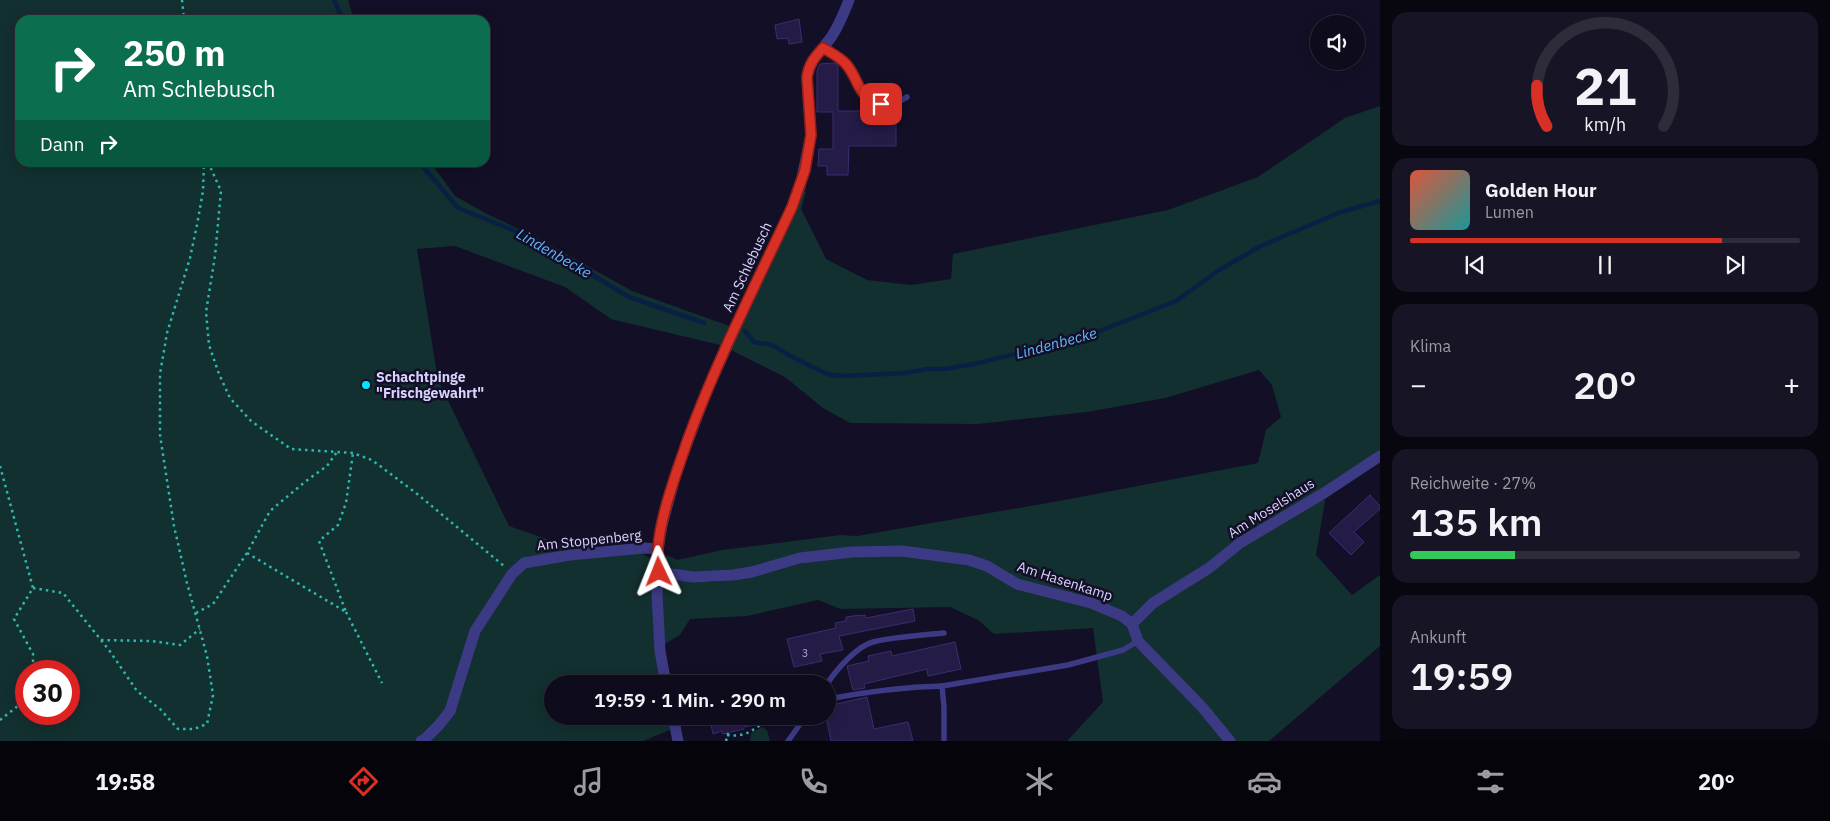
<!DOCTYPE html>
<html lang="de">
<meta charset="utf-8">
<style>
:root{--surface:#0e0b1c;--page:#171425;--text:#f1f3f6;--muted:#9b9ba3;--line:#2e2b3b;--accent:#d93025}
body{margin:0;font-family:"IBM Plex Sans",sans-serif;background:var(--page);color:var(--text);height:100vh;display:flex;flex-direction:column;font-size:19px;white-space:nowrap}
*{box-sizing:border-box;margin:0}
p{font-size:16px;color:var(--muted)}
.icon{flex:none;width:28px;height:28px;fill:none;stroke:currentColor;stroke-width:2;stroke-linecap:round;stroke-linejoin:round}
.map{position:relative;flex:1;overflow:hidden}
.side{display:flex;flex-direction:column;gap:12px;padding:12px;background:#08060f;width:450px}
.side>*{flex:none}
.hud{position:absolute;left:15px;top:15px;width:475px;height:152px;border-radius:15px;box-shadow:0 2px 12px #0003,0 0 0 1px var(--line);background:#0b6e4f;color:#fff;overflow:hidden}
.tools{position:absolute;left:1310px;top:15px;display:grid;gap:10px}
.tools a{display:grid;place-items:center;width:55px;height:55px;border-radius:50%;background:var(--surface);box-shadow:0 2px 12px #0003,0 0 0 1px var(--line);font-size:25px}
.speed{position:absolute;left:15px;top:660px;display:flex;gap:10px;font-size:25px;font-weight:700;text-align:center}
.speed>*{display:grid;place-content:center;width:65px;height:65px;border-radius:50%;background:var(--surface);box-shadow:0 2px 12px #0003,0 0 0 1px var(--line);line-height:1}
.speed .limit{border:8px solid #d22;background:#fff;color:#111}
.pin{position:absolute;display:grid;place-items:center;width:42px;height:42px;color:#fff;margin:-21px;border-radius:10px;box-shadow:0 2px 8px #0006}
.me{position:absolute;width:55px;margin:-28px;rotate:358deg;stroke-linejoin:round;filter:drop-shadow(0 0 4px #0008)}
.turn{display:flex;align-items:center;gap:18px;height:105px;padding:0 25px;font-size:22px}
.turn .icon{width:65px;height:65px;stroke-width:2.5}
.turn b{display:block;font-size:35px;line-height:42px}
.then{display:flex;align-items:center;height:48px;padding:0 25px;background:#0003;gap:10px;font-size:19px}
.big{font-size:38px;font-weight:600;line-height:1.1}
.side .card{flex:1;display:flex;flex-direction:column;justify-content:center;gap:8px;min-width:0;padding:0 18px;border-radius:15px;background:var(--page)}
.side .dial{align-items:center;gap:0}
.dial svg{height:130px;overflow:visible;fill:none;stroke:var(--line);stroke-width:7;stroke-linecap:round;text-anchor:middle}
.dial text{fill:var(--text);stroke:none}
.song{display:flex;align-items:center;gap:15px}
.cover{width:60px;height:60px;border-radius:8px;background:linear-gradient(135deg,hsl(10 70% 55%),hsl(180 70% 35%))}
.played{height:5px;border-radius:2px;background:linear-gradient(90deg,var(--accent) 80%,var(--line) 80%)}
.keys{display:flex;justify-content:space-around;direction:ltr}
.heat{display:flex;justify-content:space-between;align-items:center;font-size:28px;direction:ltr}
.charge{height:8px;border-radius:4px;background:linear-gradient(90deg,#34c759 27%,var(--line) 0)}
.trip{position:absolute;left:544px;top:675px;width:292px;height:50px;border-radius:25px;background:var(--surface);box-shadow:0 2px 12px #0003,0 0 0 1px var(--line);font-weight:600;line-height:50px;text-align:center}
.tab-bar{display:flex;height:80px;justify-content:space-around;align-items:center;background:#06040b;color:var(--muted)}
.tab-bar .icon{width:35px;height:35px}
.tab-bar .current{color:var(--accent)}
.tab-bar b{font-size:22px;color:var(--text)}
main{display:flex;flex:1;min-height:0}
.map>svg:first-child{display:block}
.green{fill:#12302f;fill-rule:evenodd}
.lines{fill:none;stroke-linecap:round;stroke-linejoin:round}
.stream{stroke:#0a1f44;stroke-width:4.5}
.building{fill:#241b47;stroke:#3b2d73}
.path{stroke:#2fb8b0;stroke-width:2.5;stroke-dasharray:2.5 4;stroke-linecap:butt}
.lane{stroke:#3d3a85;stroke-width:5.5}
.street{stroke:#3d3a85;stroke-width:11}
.route-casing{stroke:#8d1f18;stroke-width:12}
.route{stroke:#d93025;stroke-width:9}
.poi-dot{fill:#00e5ff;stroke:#130f26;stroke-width:2}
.labels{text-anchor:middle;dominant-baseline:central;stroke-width:5;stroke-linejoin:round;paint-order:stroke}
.number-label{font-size:11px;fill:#aca6d1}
.street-label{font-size:14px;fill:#d9d4ff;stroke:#130f26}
.poi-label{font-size:14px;font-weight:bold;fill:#d9d4ff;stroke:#130f26;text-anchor:start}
.water-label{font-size:15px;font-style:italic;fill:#62b6ff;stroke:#130f26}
</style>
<main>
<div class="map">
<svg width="1380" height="741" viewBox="0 0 1380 741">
<rect width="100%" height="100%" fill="#130f26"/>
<!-- green -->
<g class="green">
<path d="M0,0H348L354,20H20V162L431,163L455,196L489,215L536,237L632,291L732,327L724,346L611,319L565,287L455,246L417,249L438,380L509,526L561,544V553L527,557L502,581L447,711L423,737L414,741H0ZM26,671H69V714H26Z"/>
<path d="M1380,106V451L1320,493L1325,501L1316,555L1352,595L1380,575V646L1269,741H1067L1103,702L1093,628L994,634L978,620L950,607L841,609L818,600L747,616L690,619L680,635L663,645L661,588L672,580L714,582L753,577L811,561C776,566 698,581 667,566L664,560L667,555L677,560L722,550L840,535L857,536L1059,501L1258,463L1266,430L1281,417L1272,385L1259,370L1165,398L1087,412L978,424L850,423L823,408L785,377L729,349L803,191L806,192L801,209L826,259L867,280L911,285L951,279L953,254L1168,210L1258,177L1345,118Z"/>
<path d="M640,553L653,559L664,684H552V716H670L672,729L643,741H427L454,714L477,632L523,568L533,564Z"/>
<path d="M762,727L767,730L770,741H750L751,733Z"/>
</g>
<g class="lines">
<!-- stream -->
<g class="stream">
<path d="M334,0L343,20"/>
<path d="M419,162L458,208L528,236L629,297L704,323"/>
<path d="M745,331L754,342L772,345L792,357L827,374L842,376L905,373L928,369H944L974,364L1079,339L1176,301L1219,270L1261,246L1338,213L1380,201"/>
</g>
</g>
<!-- building -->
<g class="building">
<path d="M799,19L802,42L789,44L788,38L777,39L775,25Z"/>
<path d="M833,63L838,64V111H896V146H849L848,175H827V166H818L819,149H833V112H817V71L820,64Z"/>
<path d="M1370,495L1380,506V509L1354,532L1364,542L1351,555L1329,533Z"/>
<path d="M913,609L915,621L839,636L843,650L820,654L822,661L794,667L787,639L836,628L835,623L846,621V617L860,615V616L865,615L866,618Z"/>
<path d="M955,642L961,669L928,676L927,669L864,684L865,688L853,690L847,666L869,661L868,656L891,651L892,656Z"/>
<path d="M867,697L874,729L908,722L913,741H831L826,716L828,706Z"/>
<path d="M709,716H766L767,723L744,727V729L723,734L722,731L713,734Z"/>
</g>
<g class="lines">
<!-- path -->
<g class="path">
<path d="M182,0L184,20"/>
<path d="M208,162L221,191L215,256L206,312L209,345L219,374L230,398L251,421L291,449L353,453L372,460L416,493L504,566"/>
<path d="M0,466L33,588L14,619L33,654V671"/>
<path d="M247,553L346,612L319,541L338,525L346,503L353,453"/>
<path d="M33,588L63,593L109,650L137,691L160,709L178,729H194L207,724L213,695L207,656L187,583L174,526L160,435V374L167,333L190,258L197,225L203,191L204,162"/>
<path d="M346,612L382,683"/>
<path d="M196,613L213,604L247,553L270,511L306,481L327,466L337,452"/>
<path d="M101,640L152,641L180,645L200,629"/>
<path d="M0,720L19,705L26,691"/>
<path d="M727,735C748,738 753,728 769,720"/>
<path d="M726,741L728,733"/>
</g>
<!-- lane -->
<g class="lane">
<path d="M823,48L844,62L860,90L868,100L881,105H893L907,97"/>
<path d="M827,684C836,670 857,646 873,642C893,637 923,635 944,633"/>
<path d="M942,686L1068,665L1123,650L1138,641"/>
<path d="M828,699C865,692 903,687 942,686L944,707V741"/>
<path d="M788,741L806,716"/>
</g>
<!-- street -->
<g class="street">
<path d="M659,572L693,577L733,575L752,572L800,558L852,552L902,551L969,560L987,566L1017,584L1091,603L1122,616L1132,624L1138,641L1202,707L1230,741"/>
<path d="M1132,624L1153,603L1209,568L1240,543L1324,493L1380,456"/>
<path d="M666,684L660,651L657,593L659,572L658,549L662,525L677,470L706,393L737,324L792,207L800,187L811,135L807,77C810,60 822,50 832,36C839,25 844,13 849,0"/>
<path d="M673,716L678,741"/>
<path d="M421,741L425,739L439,725L450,711L475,631L512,574L524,563L570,555L644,548L658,549"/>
</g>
</g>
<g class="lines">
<!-- route casing -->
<g class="route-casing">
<path id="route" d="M659,572C659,565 658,557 658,549C660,516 677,471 688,439C717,360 756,284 792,207L805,170L811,135L807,77C809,64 814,58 823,48C831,53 840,57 846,64C861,82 855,95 881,104"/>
</g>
<!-- route -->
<use href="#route" class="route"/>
</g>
<!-- markers -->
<circle class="poi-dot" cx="366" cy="385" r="5"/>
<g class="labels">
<!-- number labels -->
<g class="number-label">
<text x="805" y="653">3</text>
</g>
<!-- street labels -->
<g class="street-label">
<text transform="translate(747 267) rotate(-65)">Am Schlebusch</text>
<text transform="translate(1271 508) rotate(-32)">Am Moselshaus</text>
<text transform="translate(589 540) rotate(-6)">Am Stoppenberg</text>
<text transform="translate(1065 581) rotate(18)">Am Hasenkamp</text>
</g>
<!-- poi labels -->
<g class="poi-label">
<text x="376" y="377">Schachtpinge<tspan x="376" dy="16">"Frischgewahrt"</tspan></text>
</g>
<!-- water labels -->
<g class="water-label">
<text transform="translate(554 253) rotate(30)">Lindenbecke</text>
<text transform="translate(1056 343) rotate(-15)">Lindenbecke</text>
</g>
</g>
</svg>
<div class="tools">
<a><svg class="icon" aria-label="sound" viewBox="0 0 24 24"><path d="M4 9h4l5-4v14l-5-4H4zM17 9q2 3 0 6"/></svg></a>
</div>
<div class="speed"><div class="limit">30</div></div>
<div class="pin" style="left:881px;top:104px;background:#d93025"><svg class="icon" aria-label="arrive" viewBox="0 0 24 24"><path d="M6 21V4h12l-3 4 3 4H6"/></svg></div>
<svg class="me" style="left:659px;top:572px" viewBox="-20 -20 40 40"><path d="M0-17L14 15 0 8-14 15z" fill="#d93025" stroke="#fff" stroke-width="4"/></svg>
<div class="trip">19:59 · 1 Min. · 290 m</div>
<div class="hud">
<div class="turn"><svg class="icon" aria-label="right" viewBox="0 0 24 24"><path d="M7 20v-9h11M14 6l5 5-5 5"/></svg><div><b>250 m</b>Am Schlebusch</div></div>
<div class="then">Dann<svg class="icon" aria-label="right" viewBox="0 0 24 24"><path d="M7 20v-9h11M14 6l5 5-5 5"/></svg></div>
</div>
</div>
<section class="side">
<div class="card dial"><svg viewBox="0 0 100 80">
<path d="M14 69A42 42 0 1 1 86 69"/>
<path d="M14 69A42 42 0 0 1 8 44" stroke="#d93025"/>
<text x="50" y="56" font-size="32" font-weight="700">21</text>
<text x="50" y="72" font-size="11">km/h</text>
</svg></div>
<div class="card">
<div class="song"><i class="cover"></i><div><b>Golden Hour</b><p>Lumen</p></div></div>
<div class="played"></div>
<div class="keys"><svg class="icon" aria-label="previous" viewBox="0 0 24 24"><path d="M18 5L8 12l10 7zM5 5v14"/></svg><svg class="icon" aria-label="pause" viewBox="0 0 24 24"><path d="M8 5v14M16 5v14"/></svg><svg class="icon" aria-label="next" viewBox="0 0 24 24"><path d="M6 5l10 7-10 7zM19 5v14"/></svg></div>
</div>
<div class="card"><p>Klima</p>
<div class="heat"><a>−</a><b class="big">20°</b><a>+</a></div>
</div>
<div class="card"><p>Reichweite · 27%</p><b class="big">135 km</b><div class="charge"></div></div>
<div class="card"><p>Ankunft</p><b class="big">19:59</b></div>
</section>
</main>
<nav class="tab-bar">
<b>19:58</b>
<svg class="icon current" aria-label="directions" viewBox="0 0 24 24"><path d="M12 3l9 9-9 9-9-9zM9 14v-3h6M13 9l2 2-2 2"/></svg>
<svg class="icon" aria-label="music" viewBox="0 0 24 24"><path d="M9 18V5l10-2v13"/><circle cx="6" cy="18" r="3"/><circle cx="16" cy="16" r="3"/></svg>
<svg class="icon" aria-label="phone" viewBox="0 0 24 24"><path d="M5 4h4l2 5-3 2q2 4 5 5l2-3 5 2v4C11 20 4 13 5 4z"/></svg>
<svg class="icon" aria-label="climate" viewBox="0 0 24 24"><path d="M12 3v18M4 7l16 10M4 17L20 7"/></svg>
<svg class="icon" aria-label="car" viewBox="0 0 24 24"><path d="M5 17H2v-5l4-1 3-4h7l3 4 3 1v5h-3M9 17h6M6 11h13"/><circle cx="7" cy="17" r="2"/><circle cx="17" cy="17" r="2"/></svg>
<svg class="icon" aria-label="filters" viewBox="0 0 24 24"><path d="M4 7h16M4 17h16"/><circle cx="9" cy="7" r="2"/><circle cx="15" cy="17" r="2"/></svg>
<b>20°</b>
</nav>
